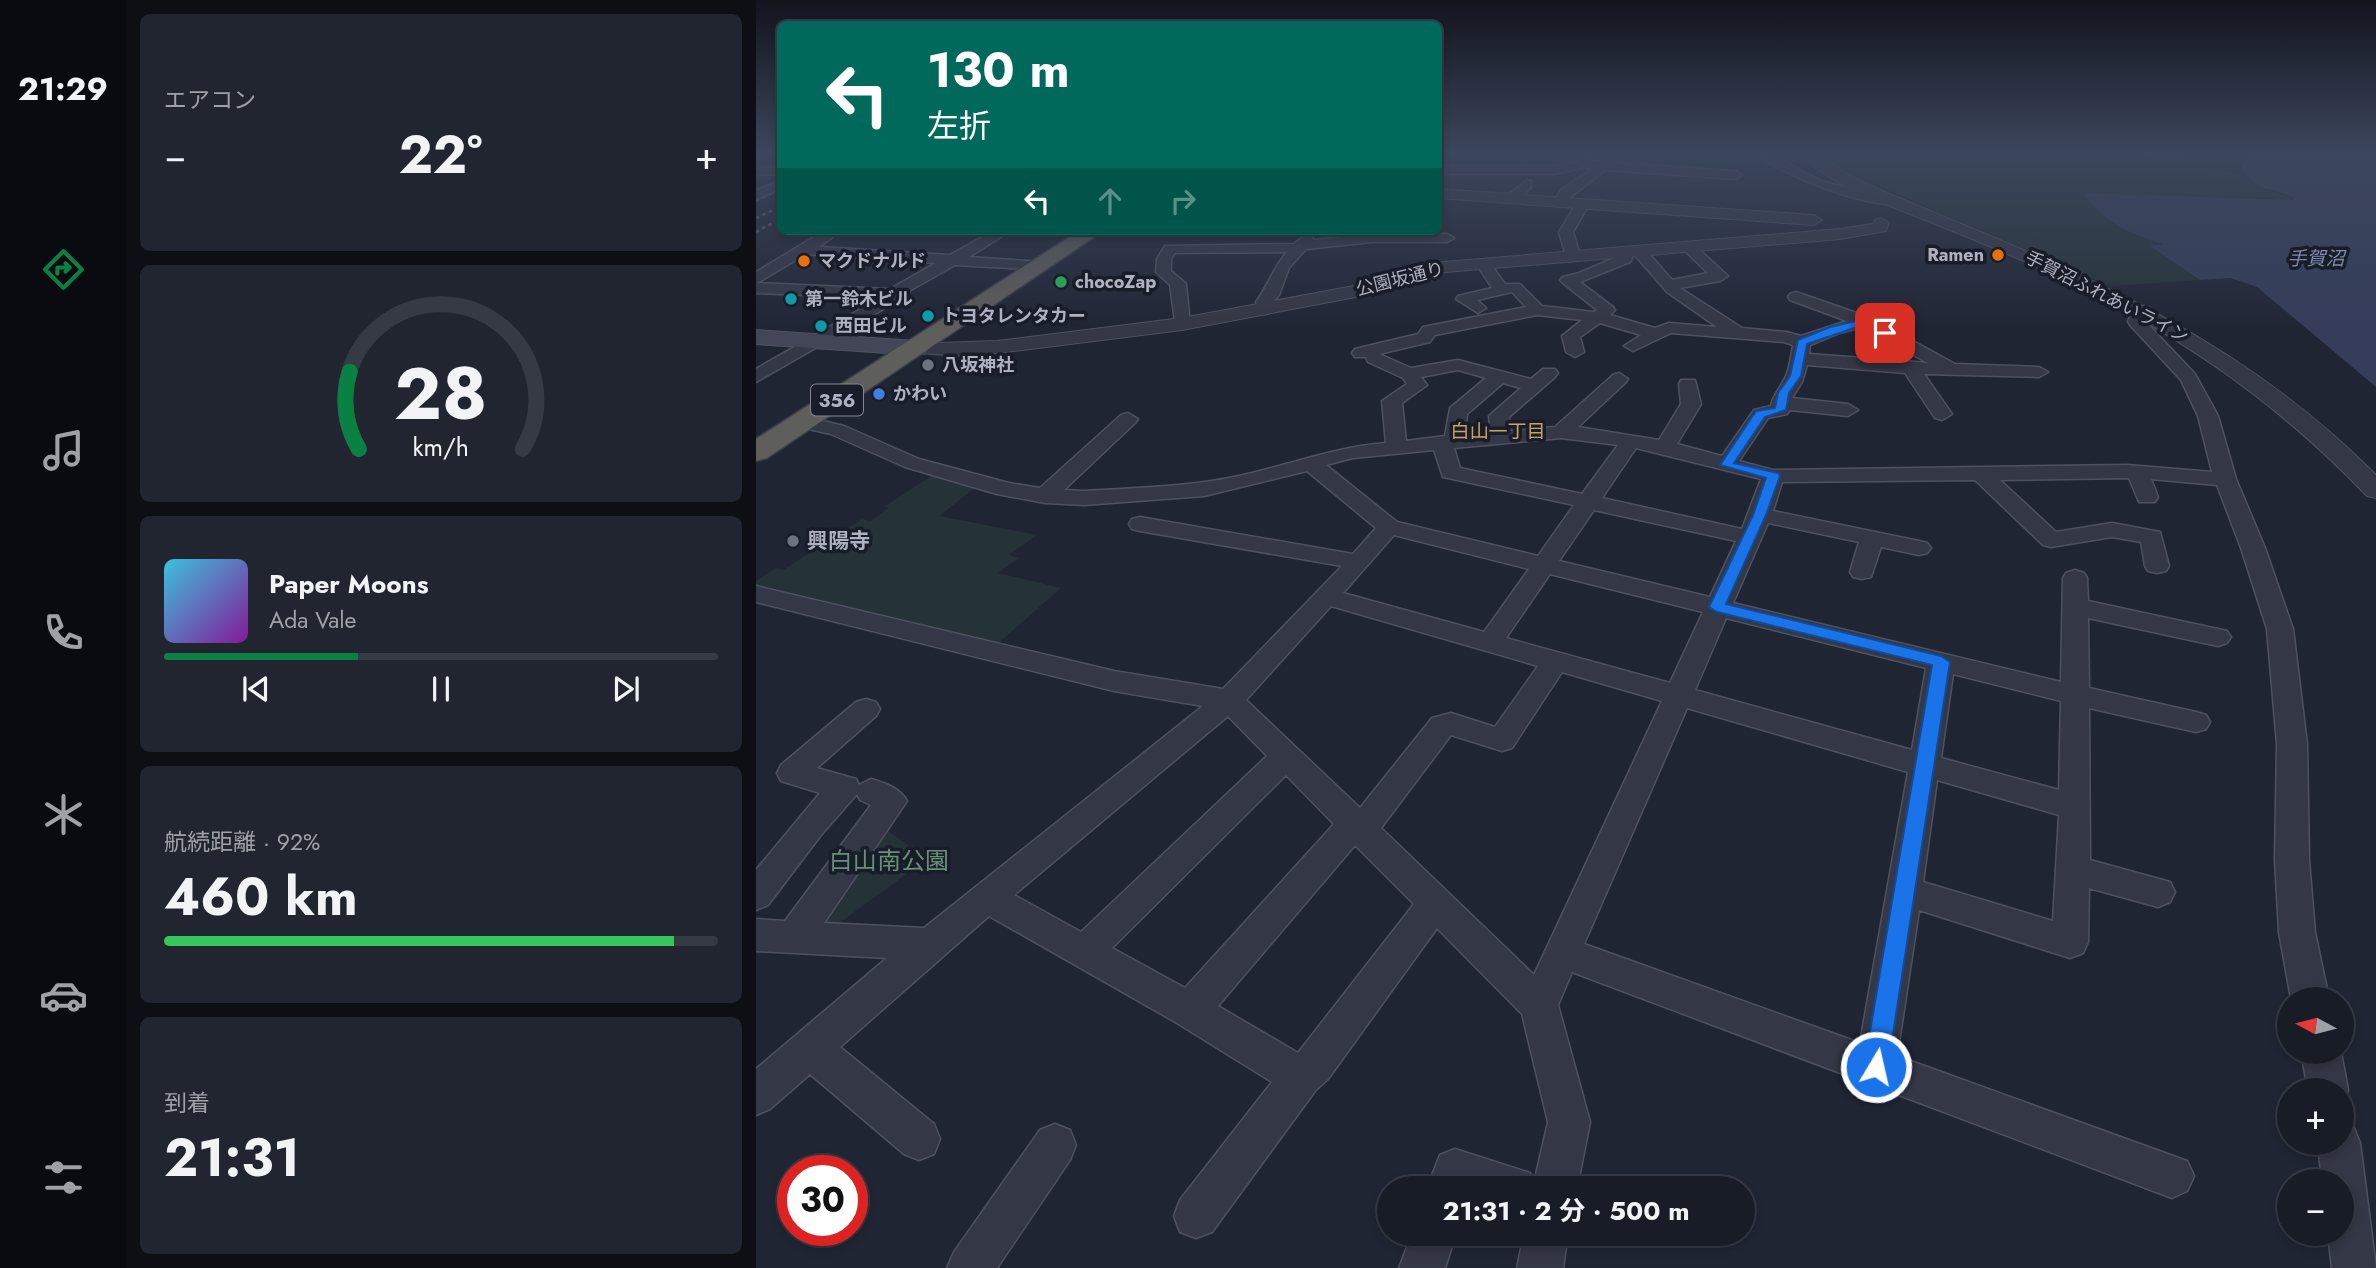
<!DOCTYPE html>
<html lang="ja">
<meta charset="utf-8">
<style>
:root{--surface:#181c27;--page:#21252f;--text:#f1f3f6;--muted:#9fa1a7;--line:#363a44;--accent:#0b8043}
body{margin:0;font-family:Jost,"Noto Sans JP",sans-serif;background:var(--page);color:var(--text);height:100vh;display:flex;flex-direction:column;font-size:26px;white-space:nowrap}
*{box-sizing:border-box;margin:0}
p{font-size:23px;color:var(--muted)}
.icon{flex:none;width:38px;height:38px;fill:none;stroke:currentColor;stroke-width:2;stroke-linecap:round;stroke-linejoin:round}
.map{position:relative;flex:1;overflow:hidden}
.side{display:flex;flex-direction:column;gap:14px;padding:14px;background:#0d0f15;width:630px}
.side>*{flex:none}
.banner{position:absolute;left:21px;top:21px;width:665px;height:214px;border-radius:10px;box-shadow:0 4px 10px #0003,0 0 0 2px var(--line);background:#00695c;color:#fff;overflow:hidden}
.needle{width:46px;rotate:277deg}
.controls{position:absolute;left:1521px;top:987px;display:grid;gap:14px}
.controls a{display:grid;place-items:center;width:77px;height:77px;border-radius:50%;background:var(--surface);box-shadow:0 4px 10px #0003,0 0 0 2px var(--line);font-size:35px}
.speed{position:absolute;left:21px;top:1155px;display:flex;gap:14px;font-size:35px;font-weight:700;text-align:center}
.speed>*{display:grid;place-content:center;width:91px;height:91px;border-radius:50%;background:var(--surface);box-shadow:0 4px 10px #0003,0 0 0 2px var(--line);line-height:1}
.speed .limit{border:10px solid #d22;background:#fff;color:#111}
.pin{position:absolute;display:grid;place-items:center;width:60px;height:60px;color:#fff;margin:-30px;border-radius:14px;box-shadow:0 4px 10px #0006}
.me{position:absolute;width:77px;margin:-38px;rotate:9deg;stroke-linejoin:round;filter:drop-shadow(0 0 5px #0008)}
.turn{display:flex;align-items:center;gap:24px;height:147px;padding:0 35px;font-size:32px}
.turn .icon{width:91px;height:91px;stroke-width:2.5}
.turn b{display:block;font-size:49px;line-height:60px}
.lanes{display:flex;align-items:center;height:66px;padding:0 35px;background:#0003;justify-content:center;gap:35px;direction:ltr}
.lanes .off{opacity:.35}
.big{font-size:52px;font-weight:700;line-height:1.1}
.side .tile{flex:1;display:flex;flex-direction:column;justify-content:center;gap:10px;min-width:0;padding:0 24px;border-radius:10px;background:var(--page)}
.side .dial{align-items:center;gap:0}
.dial svg{height:182px;overflow:visible;fill:none;stroke:var(--line);stroke-width:7;stroke-linecap:round;text-anchor:middle}
.dial text{fill:var(--text);stroke:none}
.song{display:flex;align-items:center;gap:21px}
.cover{width:84px;height:84px;border-radius:10px;background:linear-gradient(135deg,hsl(190 70% 55%),hsl(290 70% 35%))}
.played{height:7px;border-radius:4px;background:linear-gradient(90deg,var(--accent) 35%,var(--line) 35%)}
.keys{display:flex;justify-content:space-around;direction:ltr}
.heat{display:flex;justify-content:space-between;align-items:center;font-size:38px;direction:ltr}
.charge{height:10px;border-radius:5px;background:linear-gradient(90deg,#34c759 92%,var(--line) 0)}
.trip{position:absolute;left:621px;top:1176px;width:378px;height:70px;border-radius:35px;background:var(--surface);box-shadow:0 4px 10px #0003,0 0 0 2px var(--line);font-weight:700;line-height:70px;text-align:center}
main{display:flex;flex:1;min-height:0}
.dock{display:flex;flex-direction:column;width:126px;justify-content:space-around;align-items:center;background:#0a0b10;color:var(--muted)}
.dock .icon{width:49px;height:49px}
.dock .selected{color:var(--accent)}
.dock b{font-size:32px;color:var(--text)}
.map>svg:first-child{display:block}
.green{fill:#253338}
.water{fill:#353d5a}
.lines{fill:none;stroke-linecap:round;stroke-linejoin:round}
.minor-casing{stroke:#4e5260;stroke-width:3}
.tertiary-casing{stroke:#4e5260;stroke-width:2}
.secondary-casing{stroke:#4e5260;stroke-width:2}
.trunk-casing{stroke:#3b3f4c;stroke-width:3}
.minor{fill:#343745;fill-rule:evenodd}
.tertiary{fill:#343745;fill-rule:evenodd}
.secondary{fill:#424657;fill-rule:evenodd}
.trunk{fill:#5e5e5b;fill-rule:evenodd}
.rail{stroke:#565a6c;stroke-width:2.5;stroke-dasharray:3.5 3.5;stroke-linecap:butt}
.route{fill:#1a73e8;stroke:#114b97;stroke-width:2}
.food-dot{fill:#e8710a;stroke:#191d29;stroke-width:2.5}
.leisure-dot{fill:#2e9e5b;stroke:#191d29;stroke-width:2.5}
.culture-dot{fill:#0f9aa8;stroke:#191d29;stroke-width:2.5}
.worship-dot{fill:#6b7280;stroke:#191d29;stroke-width:2.5}
.shop-dot{fill:#3f7fe0;stroke:#191d29;stroke-width:2.5}
.labels{text-anchor:middle;dominant-baseline:central;stroke-width:7;stroke-linejoin:round;paint-order:stroke}
.far-poi-label{font-size:18px;font-weight:bold;fill:#aeb1c2;stroke:#191d29;text-anchor:start}
.far-street-label{font-size:18px;fill:#aeb1c2;stroke:#191d29}
.far-water-label{font-size:19px;font-style:italic;fill:#7f8aad;stroke:#191d29}
.shield{fill:#191d29;stroke:#818594;stroke-width:2}
.shield-label{font-size:19px;font-weight:bold;fill:#aeb1c2}
.far-neighbourhood-label{font-size:19px;fill:#caa260;stroke:#191d29}
.poi-label{font-size:21px;font-weight:bold;fill:#aeb1c2;stroke:#191d29;text-anchor:start}
.near-park-label{font-size:24px;fill:#679078;stroke:#191d29}
</style>
<main>
<nav class="dock">
<b>21:29</b>
<svg class="icon selected" aria-label="directions" viewBox="0 0 24 24"><path d="M12 3l9 9-9 9-9-9zM9 14v-3h6M13 9l2 2-2 2"/></svg>
<svg class="icon" aria-label="music" viewBox="0 0 24 24"><path d="M9 18V5l10-2v13"/><circle cx="6" cy="18" r="3"/><circle cx="16" cy="16" r="3"/></svg>
<svg class="icon" aria-label="phone" viewBox="0 0 24 24"><path d="M5 4h4l2 5-3 2q2 4 5 5l2-3 5 2v4C11 20 4 13 5 4z"/></svg>
<svg class="icon" aria-label="climate" viewBox="0 0 24 24"><path d="M12 3v18M4 7l16 10M4 17L20 7"/></svg>
<svg class="icon" aria-label="car" viewBox="0 0 24 24"><path d="M5 17H2v-5l4-1 3-4h7l3 4 3 1v5h-3M9 17h6M6 11h13"/><circle cx="7" cy="17" r="2"/><circle cx="17" cy="17" r="2"/></svg>
<svg class="icon" aria-label="filters" viewBox="0 0 24 24"><path d="M4 7h16M4 17h16"/><circle cx="9" cy="7" r="2"/><circle cx="15" cy="17" r="2"/></svg>
</nav>
<section class="side">
<div class="tile"><p>エアコン</p>
<div class="heat"><a>−</a><b class="big">22°</b><a>+</a></div>
</div>
<div class="tile dial"><svg viewBox="0 0 100 80">
<path d="M14 69A42 42 0 1 1 86 69"/>
<path d="M14 69A42 42 0 0 1 10 35" stroke="#0b8043"/>
<text x="50" y="56" font-size="32" font-weight="700">28</text>
<text x="50" y="72" font-size="11">km/h</text>
</svg></div>
<div class="tile">
<div class="song"><i class="cover"></i><div><b>Paper Moons</b><p>Ada Vale</p></div></div>
<div class="played"></div>
<div class="keys"><svg class="icon" aria-label="previous" viewBox="0 0 24 24"><path d="M18 5L8 12l10 7zM5 5v14"/></svg><svg class="icon" aria-label="pause" viewBox="0 0 24 24"><path d="M8 5v14M16 5v14"/></svg><svg class="icon" aria-label="next" viewBox="0 0 24 24"><path d="M6 5l10 7-10 7zM19 5v14"/></svg></div>
</div>
<div class="tile"><p>航続距離 · 92%</p><b class="big">460 km</b><div class="charge"></div></div>
<div class="tile"><p>到着</p><b class="big">21:31</b></div>
</section>
<div class="map">
<svg width="1620" height="1268" viewBox="0 0 1620 1268">
<rect width="100%" height="100%" fill="#202534"/>
<!-- green -->
<g class="green">
<path d="M1062,153H1358L1426,160L1491,177L1507,189L1538,198L1530,201L1515,198L1387,197L1329,194C1345,222 1379,236 1410,245L1395,247L1444,280L1354,286L1088,171Z"/>
<path d="M1433,153H1491L1478,169L1473,170L1430,159Z"/>
<path d="M924,157L970,159L975,165L960,169H928Z"/>
<path d="M177,475L220,487L183,516L281,535L253,555L263,558L242,573L305,588L238,647L0,586V581L20,568L27,570L106,519L114,521L133,508L128,507Z"/>
<path d="M128,828L171,859L79,926L69,925L64,915Z"/>
</g>
<!-- water -->
<path class="water" d="M1497,153H1620V387L1501,287L1475,278L1444,280L1394,246L1407,244C1379,236 1343,221 1328,193L1536,200L1538,198C1515,185 1500,195 1485,166Z"/>
<g class="lines">
<!-- minor casing -->
<g class="minor-casing">
<g id="minor">
<path d="M845,153L834,158V161L961,170L980,171L986,175L980,179L849,170L803,206L797,202L806,189L836,169L828,167L799,174H682V166H799L823,162L825,154Z"/>
<path d="M998,153C1025,153 1043,173 1068,182C1083,187 1141,195 1147,200C1126,217 1018,171 998,153Z"/>
<path d="M1377,153H1429V157L1423,160L1382,156Z"/>
<path d="M0,167L24,168V174L0,175Z"/>
<path d="M771,180L775,181V187L761,202H751V196Z"/>
<path d="M24,181V189L0,199V190Z"/>
<path d="M827,200L833,204L817,232L824,256L817,260L810,256L803,232L822,201Z"/>
<path d="M68,231H85L63,247L194,255L237,231H254L213,257L286,262L293,266L286,270L199,265L146,295L145,299L0,382V369L124,298L0,293V272ZM50,254L180,263L134,289L1,283Z"/>
<path d="M551,234L556,235L557,240L617,234H691L698,238L691,242H617L550,249L533,268L523,295L516,303L518,309L510,314L504,312L500,302C512,286 517,268 531,252L419,253L415,259V271L430,284L434,324L426,329L420,328L414,285L400,272L401,259L409,246L538,244Z"/>
<path d="M932,243L937,244L972,276L964,281L924,288L986,328L1030,332L1045,336L1091,321L1034,300L1032,297L1034,294L1040,292L1115,318L1199,364L1283,367L1292,372L1283,377L1168,374L1196,414L1186,420L1179,418L1149,373L1051,365L1046,382L1036,398L1092,404L1102,410L1092,416L1034,410L1031,414L1012,418L983,461L1017,470L1371,465L1456,472L1442,416L1425,380L1374,325L1372,321L1376,312L1388,306L1394,308L1396,311L1388,320L1439,374L1462,416L1480,479L1509,548L1537,629L1551,744L1553,860L1559,932L1573,999H1535L1523,932L1519,860L1521,744L1511,629L1485,548L1461,485L1395,479L1402,497L1399,502H1383L1373,478L1244,480L1300,532L1356,523L1404,532L1413,566L1410,571L1401,573L1392,571L1389,566L1385,542L1356,537L1295,547L1287,545L1219,480L1026,482L1017,511L1163,541L1171,543L1175,548L1171,553L1163,555L1125,547L1115,577L1106,579L1097,577L1094,572L1103,542L1012,523L977,603L1305,682L1307,578L1310,573L1319,570L1328,573L1331,578L1332,601L1471,631L1475,637L1471,643L1462,646L1332,618L1333,688L1440,712L1450,715L1454,722L1450,729L1440,732L1333,708L1334,860L1414,882L1419,892L1414,902L1402,907L1333,888L1332,942L1327,953L1314,958L1163,910L1141,1056L1431,1161L1438,1176L1431,1191L1416,1198L816,972L802,1005L834,1122L821,1188H671L684,1155L699,1149L774,1173L778,1183L792,1122L766,1014L681,928L572,1079L559,1091L456,1232L440,1238L424,1232L418,1216L424,1200L516,1082L421,1023L233,916L84,1047L178,1124L184,1139L178,1154L163,1160L148,1154L54,1074L14,1109L0,1115V1069L131,958L0,951V919L29,921L115,805L104,800L101,794L65,835L12,905L0,910V870L64,793L25,781L21,773L25,765L100,702L110,699L120,702L124,709L120,716L61,768L100,779L103,785L115,779C129,783 144,788 151,801L68,923L168,928L447,706L358,691L0,602V586L358,671L467,689L586,566L384,531L376,529L373,524L376,519L384,517L597,554L620,528L551,471L448,496L328,505L289,503L241,494L149,467L75,434L39,426L36,422L39,418L46,416L88,426L163,459L253,483L284,488L365,415L372,413L382,419L379,423L308,490L328,491C379,488 433,487 483,476C533,465 579,447 630,443L626,401L651,384L647,378L612,362L610,357H599L596,353L599,349L662,334L667,327L770,307L756,292L721,300L730,308L722,313L700,299L702,296L736,288L720,263L722,260H732L749,284H764L786,306L838,312L841,310L807,283L804,280L807,277L823,273L863,256L866,250L877,251L884,248L889,249L916,280L952,273L925,247ZM878,254L911,292L961,327L913,323L899,328L854,315L859,310L857,307L824,282L874,262ZM781,315L826,320L806,336L810,352L819,357L828,352L824,337L844,323L885,335L868,346L877,351L915,333L1028,342L1037,345C1035,356 1034,370 1028,380C1023,390 1017,395 1015,406L998,410L966,456L921,444L945,404L939,380H925L923,384L925,404L903,440L822,427L869,383L872,379L863,373L857,375L799,427L755,431L753,417L799,377L802,373L799,369H787L775,379L702,360L655,368L623,354L674,342L679,335ZM1107,327L1172,363L1053,354L1054,345L1083,333ZM702,370L730,378L694,408L689,436L650,441L646,403L671,385L665,377ZM747,383L765,388L733,416L735,433L709,435L711,414ZM805,438L862,445L826,494L704,468L698,448ZM880,448L1005,479L986,529L846,498ZM678,450L687,477L818,505L782,556L641,522L570,465L597,458ZM838,510L980,541L954,597L803,561ZM638,535L773,569L728,632L587,593ZM794,574L947,612L914,683L750,638ZM575,606L782,666L739,727L695,713L676,718L604,808L490,700ZM970,618L1170,668L1156,750L939,690ZM806,672L906,701L778,975L625,828L695,735L746,751L756,748ZM1197,674L1305,701L1303,790L1185,758ZM931,708L1152,772L1104,1043L828,944ZM472,716L511,756L325,932L258,895ZM530,775L578,824L429,988L356,948ZM1181,780L1303,815L1297,921L1167,882ZM599,845L658,904L542,1053L462,1006Z"/>
<path d="M1545,1052H1585L1592,1090L1586,1104V1090H1552Z"/>
<path d="M1586,1123L1598,1128L1604,1143L1620,1268H1576L1572,1234H1586V1181H1566L1562,1143H1586Z"/>
<path d="M299,1124L314,1130L320,1145L314,1160L241,1268H191L198,1252L284,1130Z"/>
<path d="M656,1234H700L689,1268H643Z"/>
<path d="M768,1234H812L807,1268H761Z"/>
</g>
</g>
<!-- tertiary casing -->
<g class="tertiary-casing">
<g id="tertiary">
<path d="M1044,153C1048,153 1055,152 1059,153C1068,156 1078,166 1086,171C1104,181 1124,190 1143,198C1325,273 1478,333 1620,475V498L1611,496C1511,392 1408,324 1277,265C1245,251 1212,237 1179,224C1138,207 1074,187 1044,153Z"/>
<path d="M682,189L1058,215L1066,220L1058,225L682,198Z"/>
<path d="M1125,218L1133,223L1130,231L1084,239L689,272L600,297L426,330L241,353L200,356L154,352L151,348L154,344L241,341L426,318L598,286L688,262L1084,229L1117,224L1119,220Z"/>
</g>
</g>
<!-- secondary casing -->
<g class="secondary-casing">
<path id="secondary" d="M0,330L161,341L170,343L173,348L170,353L161,355L0,344Z"/>
</g>
<!-- trunk casing -->
<g class="trunk-casing">
<path id="trunk" d="M323,231H347L11,458L0,461V439Z"/>
</g>
<!-- minor -->
<use href="#minor" class="minor"/>
<!-- tertiary -->
<use href="#tertiary" class="tertiary"/>
<!-- secondary -->
<use href="#secondary" class="secondary"/>
<!-- trunk -->
<use href="#trunk" class="trunk"/>
<!-- rail -->
<g class="rail">
<path d="M0,201L24,190"/>
<path d="M0,218L24,207"/>
<path d="M0,232L24,219"/>
</g>
</g>
<!-- sky -->
<linearGradient id="sky" x2="0" y2="1"><stop stop-color="#12141d"/><stop offset="0.46" stop-color="#3c465c"/><stop offset="1" stop-color="#3c465c" stop-opacity="0"/></linearGradient>
<rect width="1620" height="331" fill="url(#sky)"/>
<!-- route -->
<path class="route" d="M1109,319L1135,333L1126,335L1107,325L1051,344L1045,376L1033,393L1030,410L1009,417L978,463L1022,473L1024,476L1010,515L970,604L1185,656L1194,662L1132,1067L1129,1075L1120,1079L1112,1075L1108,1067L1176,665L961,612L953,607L997,515L1010,478L964,465L1000,411L1019,408L1022,393L1034,376L1042,340L1074,327Z"/>
<!-- markers -->
<g class="food-dot">
<circle cx="1242" cy="255" r="7"/>
<circle cx="48" cy="261" r="7"/>
</g>
<circle class="leisure-dot" cx="305" cy="282" r="7"/>
<g class="culture-dot">
<circle cx="35" cy="299" r="7"/>
<circle cx="172" cy="316" r="7"/>
<circle cx="65" cy="326" r="7"/>
</g>
<g class="worship-dot">
<circle cx="172" cy="365" r="7"/>
<circle cx="37" cy="541" r="7"/>
</g>
<circle class="shop-dot" cx="123" cy="394" r="7"/>
<g class="labels">
<!-- far-poi labels -->
<g class="far-poi-label">
<text x="1228" y="255" text-anchor="end">Ramen</text>
<text x="62" y="261">マクドナルド</text>
<text x="319" y="282">chocoZap</text>
<text x="49" y="299">第一鈴木ビル</text>
<text x="186" y="316">トヨタレンタカー</text>
<text x="79" y="326">西田ビル</text>
<text x="186" y="365">八坂神社</text>
<text x="137" y="394">かわい</text>
</g>
<!-- far-street labels -->
<g class="far-street-label">
<text transform="translate(644 279) rotate(-14)">公園坂通り</text>
<text transform="translate(1351 297) rotate(27)">手賀沼ふれあいライン</text>
</g>
<!-- far-water labels -->
<g class="far-water-label">
<text x="1560" y="258">手賀沼</text>
</g>
<!-- shield labels -->
<rect class="shield" x="55" y="384.5" width="52" height="31" rx="5"/>
<g class="shield-label">
<text x="81" y="400">356</text>
</g>
<!-- far-neighbourhood labels -->
<g class="far-neighbourhood-label">
<text x="742" y="431">白山一丁目</text>
</g>
<!-- poi labels -->
<g class="poi-label">
<text x="51" y="541">興陽寺</text>
</g>
<!-- near-park labels -->
<g class="near-park-label">
<text x="133" y="860">白山南公園</text>
</g>
</g>
</svg>
<div class="controls">
<a><svg class="needle" viewBox="-14 -14 28 28"><path d="M0-13l5 13h-10z" fill="#e53935"/><path d="M0 13l5-13h-10z" fill="#9fa1a7"/></svg></a>
<a>+</a>
<a>−</a>
</div>
<div class="speed"><div class="limit">30</div></div>
<div class="pin" style="left:1129px;top:333px;background:#d93025"><svg class="icon" aria-label="arrive" viewBox="0 0 24 24"><path d="M6 21V4h12l-3 4 3 4H6"/></svg></div>
<svg class="me" style="left:1120px;top:1067px" viewBox="-20 -20 40 40"><circle r="17" fill="#1a73e8" stroke="#fff" stroke-width="3"/><path d="M0-11L8 9 0 5-8 9z" fill="#fff"/></svg>
<div class="trip">21:31 · 2 分 · 500 m</div>
<div class="banner">
<div class="turn"><svg class="icon" aria-label="left" viewBox="0 0 24 24"><path d="M17 20v-9H6M10 6l-5 5 5 5"/></svg><div><b>130 m</b>左折</div></div>
<div class="lanes"><svg class="icon" aria-label="left" viewBox="0 0 24 24"><path d="M17 20v-9H6M10 6l-5 5 5 5"/></svg><svg class="icon off" aria-label="ahead" viewBox="0 0 24 24"><path d="M12 20V5M6 11l6-6 6 6"/></svg><svg class="icon off" aria-label="right" viewBox="0 0 24 24"><path d="M7 20v-9h11M14 6l5 5-5 5"/></svg></div>
</div>
</div>
</main>
